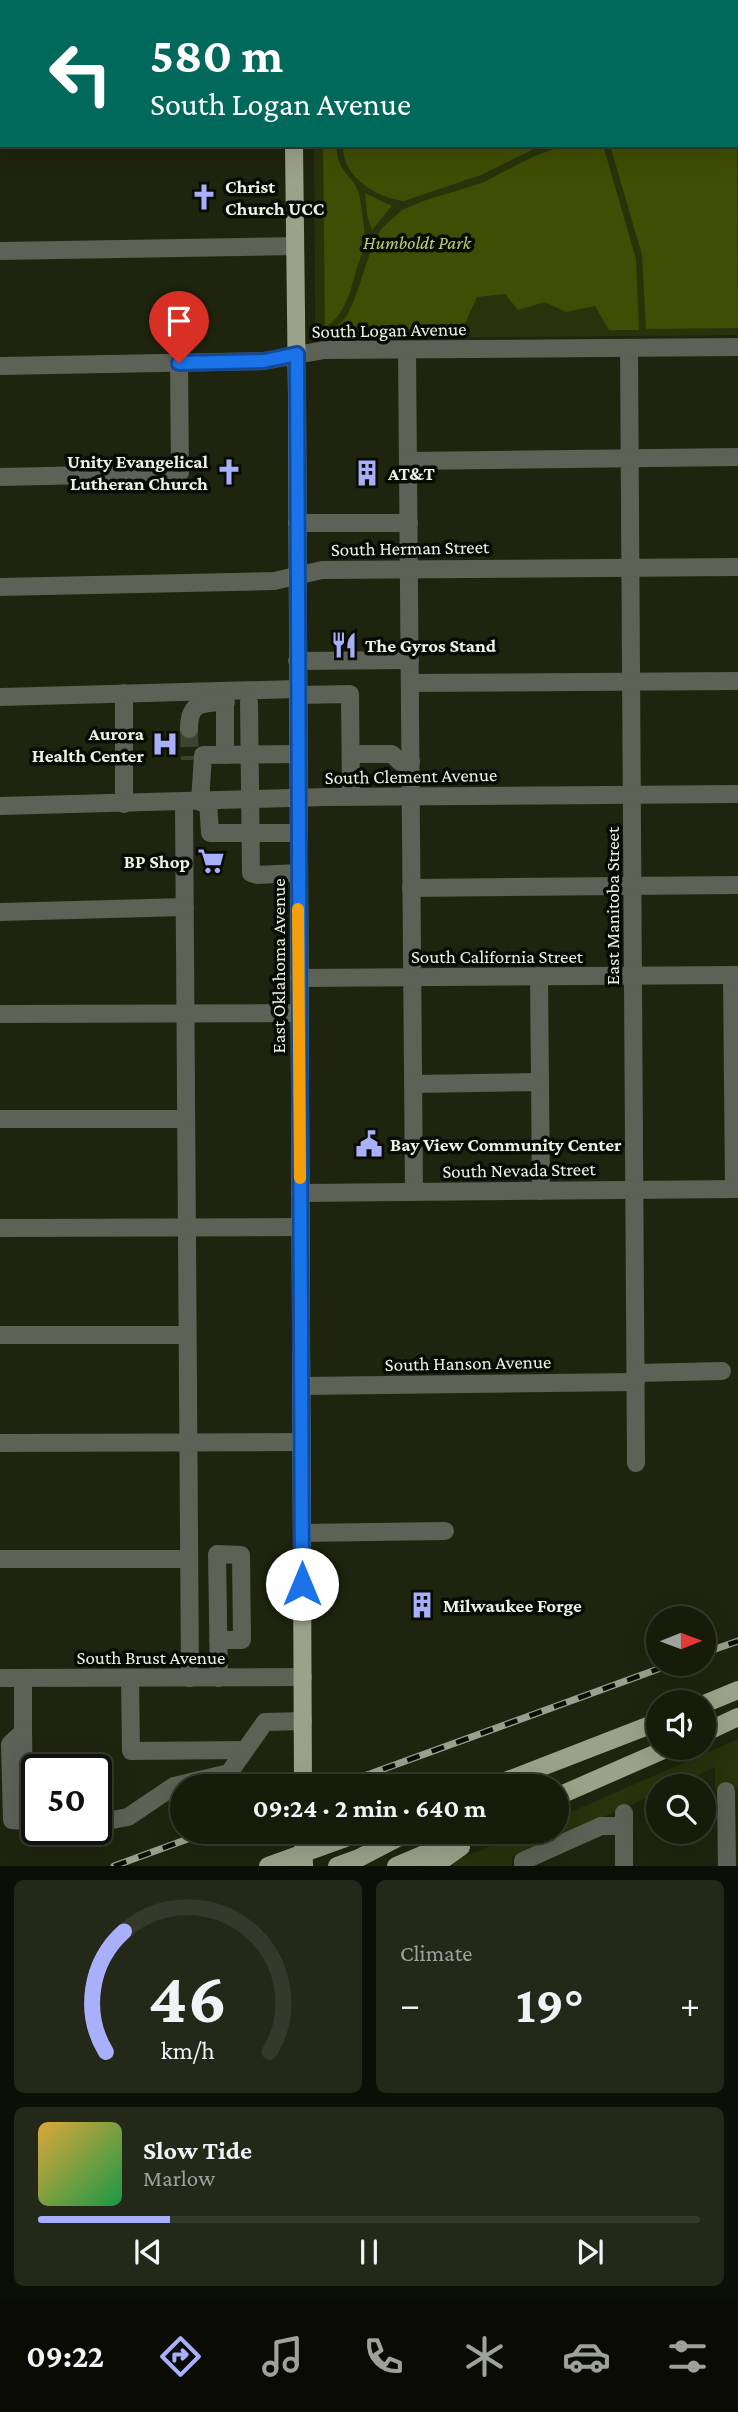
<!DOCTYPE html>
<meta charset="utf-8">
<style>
:root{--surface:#161b0a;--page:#232818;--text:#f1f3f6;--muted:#9ea19c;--line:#35392b;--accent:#a8b0fc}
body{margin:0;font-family:"Crimson Pro",serif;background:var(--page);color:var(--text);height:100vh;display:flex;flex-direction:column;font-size:26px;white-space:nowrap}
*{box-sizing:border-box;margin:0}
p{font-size:23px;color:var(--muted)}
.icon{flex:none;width:38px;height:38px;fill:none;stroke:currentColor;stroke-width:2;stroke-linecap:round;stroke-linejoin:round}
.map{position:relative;height:1866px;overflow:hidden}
.sheet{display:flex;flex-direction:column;gap:14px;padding:14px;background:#0c0f06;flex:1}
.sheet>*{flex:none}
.hud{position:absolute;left:0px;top:0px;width:738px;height:147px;box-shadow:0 7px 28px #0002,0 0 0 2px var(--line);background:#00695c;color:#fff;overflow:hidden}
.needle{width:46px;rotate:89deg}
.tools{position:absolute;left:646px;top:1606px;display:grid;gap:14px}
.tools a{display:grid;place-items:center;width:70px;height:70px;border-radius:50%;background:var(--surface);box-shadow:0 7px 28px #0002,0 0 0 2px var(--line);font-size:35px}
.speed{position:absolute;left:21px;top:1754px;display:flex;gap:14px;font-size:35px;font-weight:700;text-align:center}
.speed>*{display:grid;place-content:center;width:91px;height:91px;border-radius:50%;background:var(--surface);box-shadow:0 7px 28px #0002,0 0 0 2px var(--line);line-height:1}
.speed .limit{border:4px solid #111;border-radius:10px;background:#fff;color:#111}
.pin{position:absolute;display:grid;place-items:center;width:60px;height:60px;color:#fff;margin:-72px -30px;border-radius:50% 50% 50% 0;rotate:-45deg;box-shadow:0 0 7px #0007}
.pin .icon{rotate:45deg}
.me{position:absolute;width:77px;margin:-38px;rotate:0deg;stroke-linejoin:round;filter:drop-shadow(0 0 5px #0008)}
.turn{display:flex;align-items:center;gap:24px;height:147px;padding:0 35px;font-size:32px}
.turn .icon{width:91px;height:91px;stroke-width:2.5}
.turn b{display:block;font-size:49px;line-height:60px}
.big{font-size:52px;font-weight:700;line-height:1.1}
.sheet .card{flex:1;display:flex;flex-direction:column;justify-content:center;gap:10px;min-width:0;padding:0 24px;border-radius:10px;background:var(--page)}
.sheet .dial{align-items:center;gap:0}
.dial svg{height:182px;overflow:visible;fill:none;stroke:var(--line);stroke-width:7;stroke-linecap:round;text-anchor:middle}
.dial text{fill:var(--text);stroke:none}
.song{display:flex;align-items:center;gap:21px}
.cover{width:84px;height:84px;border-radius:10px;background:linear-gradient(135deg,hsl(40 70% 55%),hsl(140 70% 35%))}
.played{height:7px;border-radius:4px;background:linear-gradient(90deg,var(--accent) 20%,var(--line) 20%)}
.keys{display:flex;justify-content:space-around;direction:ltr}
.heat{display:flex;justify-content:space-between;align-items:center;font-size:38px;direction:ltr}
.sheet .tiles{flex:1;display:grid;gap:14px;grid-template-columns:1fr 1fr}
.card:last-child{grid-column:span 2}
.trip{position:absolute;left:170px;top:1774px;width:399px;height:70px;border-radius:35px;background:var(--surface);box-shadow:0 7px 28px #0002,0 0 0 2px var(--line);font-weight:700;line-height:70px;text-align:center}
.dock{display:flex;height:112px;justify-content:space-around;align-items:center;background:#090b04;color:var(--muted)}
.dock .icon{width:49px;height:49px}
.dock .selected{color:var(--accent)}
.dock b{font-size:32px;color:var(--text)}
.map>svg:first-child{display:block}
.green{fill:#28320b}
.forest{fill:#3f4e04}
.water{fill:#4f5e1b;stroke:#7e8a57;stroke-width:2}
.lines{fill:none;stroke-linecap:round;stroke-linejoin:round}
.minor-tunnel{stroke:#3d432d;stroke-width:18;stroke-dasharray:18 9;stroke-linecap:butt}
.minor{stroke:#5d6156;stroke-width:18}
.major{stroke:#9aa28a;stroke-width:18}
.rail-casing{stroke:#9ba08e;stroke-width:7}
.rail{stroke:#090c04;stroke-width:4.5;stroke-dasharray:13;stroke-linecap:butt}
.major-bridge{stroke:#9aa28a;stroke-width:18}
.route-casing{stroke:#114b97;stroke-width:18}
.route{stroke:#1a73e8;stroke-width:12}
.slow{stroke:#f59e0b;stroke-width:12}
.labels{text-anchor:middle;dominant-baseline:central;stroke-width:7;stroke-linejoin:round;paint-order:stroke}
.poi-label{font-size:19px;font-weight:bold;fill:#edf2e3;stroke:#090c04;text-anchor:start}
.park-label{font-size:19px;font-style:italic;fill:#b8d173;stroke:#090c04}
.street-label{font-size:19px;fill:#edf2e3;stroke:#090c04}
</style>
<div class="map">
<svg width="738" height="1866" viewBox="0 0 738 1866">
<rect width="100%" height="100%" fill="#1e240d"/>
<!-- green -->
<g class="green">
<path d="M314,0H738V335L326,339L316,330L315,323L314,145H737V2Z"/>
<path d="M738,1739V1788L715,1789V1767L672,1787H658V1793L512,1857V1866H442L523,1832H556L557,1818Z"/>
</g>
<!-- forest -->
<g class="forest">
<path d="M399,0H606L401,2Z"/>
<path d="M737,127L738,328L646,329L642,255L610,145H737Z"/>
<path d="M323,145H336C338,175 352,173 359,193C360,196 366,238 365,241C364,250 360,259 357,267C351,289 346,315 325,327Z"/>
<path d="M343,145H542L481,175L404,201C375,197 342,177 343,145Z"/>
<path d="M566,145H603L636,259L639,330H609L595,306L566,312L545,302L518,310L505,294L477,297L462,330L332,331L346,317L354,301L373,244L381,229L402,210L426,200L482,183L534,156Z"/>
<path d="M365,193L392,206L372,230L367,215Z"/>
</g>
<!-- water -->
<path class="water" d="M669,0H738V61L737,2Z"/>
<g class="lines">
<!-- minor-tunnel -->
<path class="minor-tunnel" d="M189,729L190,760"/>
<!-- minor -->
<g class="minor">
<path d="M0,31H2"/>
<path d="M0,139H2"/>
<path d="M0,251L295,246"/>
<path d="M629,348L636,1463"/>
<path d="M407,350L414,1192"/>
<path d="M0,366L264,361L324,350L738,347"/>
<path d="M408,461L738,457"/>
<path d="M0,477L180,473L179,363"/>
<path d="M297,523H409"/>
<path d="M0,587L274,581L322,570L738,567"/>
<path d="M297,661L410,660"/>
<path d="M410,683L738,681"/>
<path d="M124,693V804"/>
<path d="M298,695L350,694L351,797"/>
<path d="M0,697L297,689"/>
<path d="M225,702V755"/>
<path d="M249,702L251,873L257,875L298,873"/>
<path d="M189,729C189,701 203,703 226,702"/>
<path d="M351,754H392L400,762H411"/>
<path d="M184,802L190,1678"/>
<path d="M200,802L203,755L298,754"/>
<path d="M208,802L210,833H298"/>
<path d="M0,806L326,797L738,794"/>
<path d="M411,888L738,885"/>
<path d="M0,912L185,907"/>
<path d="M732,975L734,1189"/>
<path d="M539,976L541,1191"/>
<path d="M299,978L738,975"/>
<path d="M0,1014L299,1013"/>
<path d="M413,1084L540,1082"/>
<path d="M0,1119H186"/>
<path d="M300,1193L738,1189"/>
<path d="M0,1228L300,1227"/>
<path d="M0,1335H187"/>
<path d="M636,1373L722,1371"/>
<path d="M301,1386L636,1382"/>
<path d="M0,1443L301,1442"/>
<path d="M302,1533L445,1531"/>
<path d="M0,1559H189"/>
<path d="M218,1640H242L241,1555L217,1554L219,1678"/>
<path d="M0,1678L303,1677"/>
<path d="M23,1678V1732L10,1744L12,1820L37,1822"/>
<path d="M130,1678L131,1751L245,1750"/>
<path d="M23,1732L24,1789"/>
<path d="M726,1791L727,1866"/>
<path d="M624,1813V1866"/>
<path d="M96,1823L128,1817L174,1786L229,1773L265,1722L303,1721"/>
<path d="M523,1866V1861L601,1826H624"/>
</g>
<!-- major -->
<g class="major">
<path d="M291,0V2"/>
<path d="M294,145L297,397L303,1787"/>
<path d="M704,1704L738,1690"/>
<path d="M704,1733L738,1717"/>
<path d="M490,1787L658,1722"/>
<path d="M556,1797L668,1748"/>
<path d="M303,1832L304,1866"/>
<path d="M337,1866L359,1858L409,1832"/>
<path d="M396,1866L476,1832"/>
<path d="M428,1866L441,1861L461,1847"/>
</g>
<!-- rail casing -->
<g class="rail-casing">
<g id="rail">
<path d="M704,1653L738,1641"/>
<path d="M334,1787L672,1664"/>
<path d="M114,1866L207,1832"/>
</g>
</g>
<!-- rail -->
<use href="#rail" class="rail"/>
<!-- major-bridge -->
<path class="major-bridge" d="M268,1866L351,1836"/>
</g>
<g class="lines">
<!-- route casing -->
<g class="route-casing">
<path id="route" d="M179,363L264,361L297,354L302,1584"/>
</g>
<!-- route -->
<use href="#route" class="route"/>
<!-- slow -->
<path class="slow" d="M298,909L300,1178"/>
</g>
<!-- icons -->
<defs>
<g id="church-bare" transform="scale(2.1)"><path d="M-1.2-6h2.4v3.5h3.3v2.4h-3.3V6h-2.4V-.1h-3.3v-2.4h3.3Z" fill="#a8b0fc" stroke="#090c04" stroke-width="2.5" paint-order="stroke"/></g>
<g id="building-bare" transform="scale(2.1)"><path d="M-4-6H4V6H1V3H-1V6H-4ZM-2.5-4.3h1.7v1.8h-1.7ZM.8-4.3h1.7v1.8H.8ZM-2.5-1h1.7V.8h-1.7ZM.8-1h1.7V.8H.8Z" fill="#a8b0fc" stroke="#090c04" stroke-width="2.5" paint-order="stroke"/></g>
<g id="restaurant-bare" transform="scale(2.1)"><path d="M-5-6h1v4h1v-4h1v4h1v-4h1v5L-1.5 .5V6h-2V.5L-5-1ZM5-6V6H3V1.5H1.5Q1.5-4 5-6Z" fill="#a8b0fc" stroke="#090c04" stroke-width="2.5" paint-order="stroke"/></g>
<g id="hospital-bare" transform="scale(2.1)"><path d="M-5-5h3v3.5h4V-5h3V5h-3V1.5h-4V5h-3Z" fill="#a8b0fc" stroke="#090c04" stroke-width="2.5" paint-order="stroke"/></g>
<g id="supermarket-bare" transform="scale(2.1)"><path d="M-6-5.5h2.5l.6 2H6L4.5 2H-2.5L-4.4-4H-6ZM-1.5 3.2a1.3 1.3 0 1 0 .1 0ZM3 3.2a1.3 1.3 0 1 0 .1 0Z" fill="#a8b0fc" stroke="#090c04" stroke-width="2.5" paint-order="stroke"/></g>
<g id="civic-bare" transform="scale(2.1)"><path d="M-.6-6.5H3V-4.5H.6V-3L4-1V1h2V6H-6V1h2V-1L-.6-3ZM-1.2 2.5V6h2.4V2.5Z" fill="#a8b0fc" stroke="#090c04" stroke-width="2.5" paint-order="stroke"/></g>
</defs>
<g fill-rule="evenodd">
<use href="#church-bare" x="204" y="197"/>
<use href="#church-bare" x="229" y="472"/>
<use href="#building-bare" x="367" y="473"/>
<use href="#restaurant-bare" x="344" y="645"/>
<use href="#hospital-bare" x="165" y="744"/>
<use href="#supermarket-bare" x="211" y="861"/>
<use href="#civic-bare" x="369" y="1144"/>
<use href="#building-bare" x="422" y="1605"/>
</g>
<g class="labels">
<!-- poi labels -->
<g class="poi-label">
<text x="225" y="186">Christ<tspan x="225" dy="22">Church UCC</tspan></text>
<text x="208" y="461" text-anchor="end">Unity Evangelical<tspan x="208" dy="22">Lutheran Church</tspan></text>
<text x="388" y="473">AT&amp;T</text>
<text x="365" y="645">The Gyros Stand</text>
<text x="144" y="733" text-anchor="end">Aurora<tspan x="144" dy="22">Health Center</tspan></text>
<text x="190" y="861" text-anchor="end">BP Shop</text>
<text x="390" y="1144">Bay View Community Center</text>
<text x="443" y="1605">Milwaukee Forge</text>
</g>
<!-- park labels -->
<g class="park-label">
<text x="417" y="242">Humboldt Park</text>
</g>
<!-- street labels -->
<g class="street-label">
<text transform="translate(389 330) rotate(-1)">South Logan Avenue</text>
<text transform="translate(410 548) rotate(-1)">South Herman Street</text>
<text transform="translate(411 776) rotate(-1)">South Clement Avenue</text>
<text transform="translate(612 906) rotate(-90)">East Manitoba Street</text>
<text x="497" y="956">South California Street</text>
<text transform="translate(278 966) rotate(-90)">East Oklahoma Avenue</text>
<text transform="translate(519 1170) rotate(-1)">South Nevada Street</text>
<text transform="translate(468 1363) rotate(-1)">South Hanson Avenue</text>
<text x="151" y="1657">South Brust Avenue</text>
</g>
</g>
</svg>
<div class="tools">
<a><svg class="needle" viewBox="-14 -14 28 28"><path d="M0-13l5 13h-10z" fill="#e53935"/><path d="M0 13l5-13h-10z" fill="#9ea19c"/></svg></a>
<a><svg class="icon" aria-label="sound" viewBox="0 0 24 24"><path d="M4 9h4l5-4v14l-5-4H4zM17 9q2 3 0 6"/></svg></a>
<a><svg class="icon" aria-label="search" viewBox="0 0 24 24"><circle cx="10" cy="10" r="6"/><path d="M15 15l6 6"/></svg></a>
</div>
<div class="speed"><div class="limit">50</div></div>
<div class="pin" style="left:179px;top:363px;background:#d93025"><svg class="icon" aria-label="arrive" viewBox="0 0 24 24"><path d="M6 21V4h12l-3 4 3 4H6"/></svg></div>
<svg class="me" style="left:302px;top:1584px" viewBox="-20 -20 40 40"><circle r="19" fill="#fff"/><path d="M0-13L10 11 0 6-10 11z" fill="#1a73e8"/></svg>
<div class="trip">09:24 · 2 min · 640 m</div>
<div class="hud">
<div class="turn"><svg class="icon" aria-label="left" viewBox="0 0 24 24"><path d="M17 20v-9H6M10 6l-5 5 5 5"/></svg><div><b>580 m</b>South Logan Avenue</div></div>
</div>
</div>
<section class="sheet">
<div class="tiles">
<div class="card dial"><svg viewBox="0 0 100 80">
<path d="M14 69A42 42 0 1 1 86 69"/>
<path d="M14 69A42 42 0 0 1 22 16" stroke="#a8b0fc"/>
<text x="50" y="56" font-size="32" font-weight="700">46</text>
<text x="50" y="72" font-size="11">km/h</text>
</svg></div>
<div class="card"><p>Climate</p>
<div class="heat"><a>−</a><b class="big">19°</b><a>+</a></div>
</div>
<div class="card">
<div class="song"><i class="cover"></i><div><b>Slow Tide</b><p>Marlow</p></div></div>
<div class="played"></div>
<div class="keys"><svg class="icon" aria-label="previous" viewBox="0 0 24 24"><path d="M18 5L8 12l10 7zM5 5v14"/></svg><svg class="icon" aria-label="pause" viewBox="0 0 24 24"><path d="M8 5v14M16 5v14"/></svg><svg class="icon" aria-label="next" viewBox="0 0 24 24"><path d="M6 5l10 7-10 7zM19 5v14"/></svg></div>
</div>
</div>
</section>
<nav class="dock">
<b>09:22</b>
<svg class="icon selected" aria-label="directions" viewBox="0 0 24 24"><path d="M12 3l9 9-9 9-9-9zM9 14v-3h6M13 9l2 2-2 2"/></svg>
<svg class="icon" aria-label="music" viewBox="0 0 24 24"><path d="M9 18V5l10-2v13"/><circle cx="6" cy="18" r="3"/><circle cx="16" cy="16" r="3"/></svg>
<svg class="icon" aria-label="phone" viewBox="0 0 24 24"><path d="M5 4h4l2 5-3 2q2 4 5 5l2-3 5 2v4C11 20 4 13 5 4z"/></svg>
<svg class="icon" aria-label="climate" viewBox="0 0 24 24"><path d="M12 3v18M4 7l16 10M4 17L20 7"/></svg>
<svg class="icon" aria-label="car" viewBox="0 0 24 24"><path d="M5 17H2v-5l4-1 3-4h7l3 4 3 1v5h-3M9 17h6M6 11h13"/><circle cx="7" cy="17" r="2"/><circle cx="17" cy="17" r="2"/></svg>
<svg class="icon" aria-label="filters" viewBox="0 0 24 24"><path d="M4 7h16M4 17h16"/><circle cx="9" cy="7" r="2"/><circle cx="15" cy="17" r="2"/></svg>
</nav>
